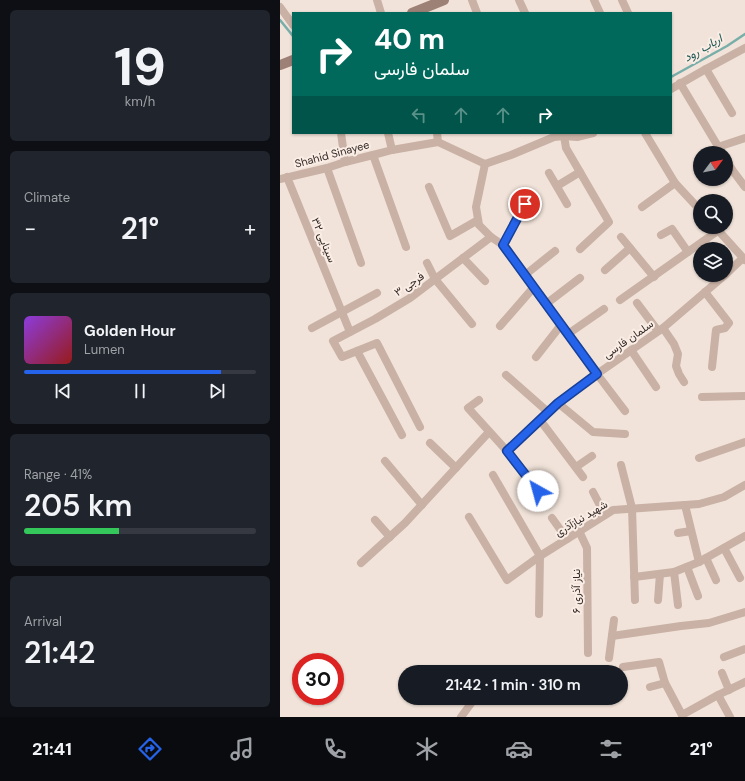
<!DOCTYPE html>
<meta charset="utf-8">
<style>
:root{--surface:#171b24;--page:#20242c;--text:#f1f3f6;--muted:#9ea1a6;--line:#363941;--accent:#2563eb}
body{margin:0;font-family:"DM Sans",Vazirmatn,sans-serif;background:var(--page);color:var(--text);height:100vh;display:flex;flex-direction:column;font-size:15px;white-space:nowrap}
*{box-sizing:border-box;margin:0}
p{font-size:13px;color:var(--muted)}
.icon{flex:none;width:22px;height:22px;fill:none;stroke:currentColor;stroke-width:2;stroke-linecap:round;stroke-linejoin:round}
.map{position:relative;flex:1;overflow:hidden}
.sheet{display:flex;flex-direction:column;gap:10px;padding:10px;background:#0d0f14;width:280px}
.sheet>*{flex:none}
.hud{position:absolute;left:12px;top:12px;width:380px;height:122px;border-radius:0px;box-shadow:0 1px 3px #0004;background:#00695c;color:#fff;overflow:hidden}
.needle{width:26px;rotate:58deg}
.buttons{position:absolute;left:413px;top:146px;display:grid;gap:8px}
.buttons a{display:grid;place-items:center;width:40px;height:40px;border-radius:50%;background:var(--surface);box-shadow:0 1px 3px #0004;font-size:20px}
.speed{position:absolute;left:12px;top:653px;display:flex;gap:8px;font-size:20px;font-weight:700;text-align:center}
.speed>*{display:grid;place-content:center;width:52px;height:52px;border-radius:50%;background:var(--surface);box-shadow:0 1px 3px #0004;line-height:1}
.speed .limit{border:6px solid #d22;background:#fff;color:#111}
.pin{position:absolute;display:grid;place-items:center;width:34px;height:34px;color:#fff;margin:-17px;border:2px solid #fff;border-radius:50%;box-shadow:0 1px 4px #0007}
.me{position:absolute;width:44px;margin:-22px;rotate:322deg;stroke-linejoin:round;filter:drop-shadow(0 0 3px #0008)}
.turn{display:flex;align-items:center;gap:14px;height:84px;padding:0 16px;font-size:18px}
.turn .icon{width:52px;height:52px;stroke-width:2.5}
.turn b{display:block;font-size:28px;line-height:34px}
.lanes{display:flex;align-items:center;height:38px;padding:0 16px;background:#0003;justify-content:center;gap:20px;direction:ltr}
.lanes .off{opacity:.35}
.big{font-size:30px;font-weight:600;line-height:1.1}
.sheet .widget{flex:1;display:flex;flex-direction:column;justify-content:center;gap:6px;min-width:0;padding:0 14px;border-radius:6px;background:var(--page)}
.sheet .dial{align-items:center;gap:0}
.dial b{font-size:52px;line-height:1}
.song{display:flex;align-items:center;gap:12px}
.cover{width:48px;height:48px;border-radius:6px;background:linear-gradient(135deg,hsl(270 70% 55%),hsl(0 70% 35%))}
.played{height:4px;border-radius:2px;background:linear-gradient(90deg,var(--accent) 85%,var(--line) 85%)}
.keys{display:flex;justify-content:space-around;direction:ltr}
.heat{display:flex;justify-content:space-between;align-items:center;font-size:22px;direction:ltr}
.charge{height:6px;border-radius:3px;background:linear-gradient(90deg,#34c759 41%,var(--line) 0)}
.trip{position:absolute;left:118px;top:665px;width:230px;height:40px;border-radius:20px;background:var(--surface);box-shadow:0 1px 3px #0004;font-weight:600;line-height:40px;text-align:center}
.menu{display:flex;height:64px;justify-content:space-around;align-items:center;background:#090b0e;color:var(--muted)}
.menu .icon{width:28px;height:28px}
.menu .on{color:var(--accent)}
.menu b{font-size:18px;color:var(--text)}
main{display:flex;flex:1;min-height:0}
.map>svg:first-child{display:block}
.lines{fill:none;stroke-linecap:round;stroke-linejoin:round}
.stream{stroke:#78aeaa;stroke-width:2.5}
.street{stroke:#c9b1a5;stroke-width:8}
.secondary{stroke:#9d8076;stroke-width:10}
.route-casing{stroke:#184099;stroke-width:10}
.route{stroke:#2563eb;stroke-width:7}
.labels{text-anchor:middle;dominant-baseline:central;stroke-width:4;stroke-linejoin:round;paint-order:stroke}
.street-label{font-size:11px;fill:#352926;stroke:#f9ede5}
.water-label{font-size:12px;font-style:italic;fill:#1c5653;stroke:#f9ede5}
</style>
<main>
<section class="sheet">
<div class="widget dial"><b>19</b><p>km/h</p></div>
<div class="widget"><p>Climate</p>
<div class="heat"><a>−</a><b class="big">21°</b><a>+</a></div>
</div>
<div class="widget">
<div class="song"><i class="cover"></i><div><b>Golden Hour</b><p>Lumen</p></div></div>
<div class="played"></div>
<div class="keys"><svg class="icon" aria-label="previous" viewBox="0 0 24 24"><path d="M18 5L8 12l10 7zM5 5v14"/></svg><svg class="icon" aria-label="pause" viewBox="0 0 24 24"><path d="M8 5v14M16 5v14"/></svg><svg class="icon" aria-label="next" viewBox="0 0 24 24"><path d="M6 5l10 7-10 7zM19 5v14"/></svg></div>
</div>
<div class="widget"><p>Range · 41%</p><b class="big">205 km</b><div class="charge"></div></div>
<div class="widget"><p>Arrival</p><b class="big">21:42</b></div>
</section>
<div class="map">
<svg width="465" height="717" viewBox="0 0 465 717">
<rect width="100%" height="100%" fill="#f1e3d9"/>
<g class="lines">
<!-- stream -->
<g class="stream">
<path d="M0,20L13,36"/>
<path d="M391,77L447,46L465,34"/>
</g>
<!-- street -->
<g class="street">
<path d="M97,0L101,13"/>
<path d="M192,0L197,13"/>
<path d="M239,0L245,13"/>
<path d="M314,0L320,13"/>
<path d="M342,0L348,13"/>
<path d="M0,7L13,25"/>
<path d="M426,69L452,113"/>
<path d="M400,83L442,153"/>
<path d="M391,89L426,69L465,48"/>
<path d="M61,133L65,162"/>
<path d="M108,133L112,150"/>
<path d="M157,133L158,142"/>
<path d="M365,133L395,183L420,210"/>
<path d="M284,136L286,148L329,222L300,249"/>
<path d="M438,147L465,138"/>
<path d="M93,155L126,247"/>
<path d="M446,160L453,171L465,187"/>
<path d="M205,164L196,207L199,225L211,237L223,245L317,374L345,411"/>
<path d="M47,168L81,263"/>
<path d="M269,173L287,204"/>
<path d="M7,177L70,332"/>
<path d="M0,179L47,168L65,162L93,155L112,150L158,142L205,164L231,155L274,137L284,136L297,137L313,133"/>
<path d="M277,186L300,172"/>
<path d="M149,187L170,236L198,220"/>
<path d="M362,207L395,183"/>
<path d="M436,228L465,260"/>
<path d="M381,235L392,229L408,252"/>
<path d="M341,237L374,277"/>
<path d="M223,245L245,204"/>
<path d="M183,258L205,281"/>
<path d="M147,263L155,279L192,324"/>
<path d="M325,270L350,248"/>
<path d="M446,274L463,258"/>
<path d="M245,275L275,251"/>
<path d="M425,292L449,323L445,328L436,330L432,367"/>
<path d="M340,300L439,230"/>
<path d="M357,303L378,331"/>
<path d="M266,304L300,278"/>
<path d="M220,326L254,287"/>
<path d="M32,328L97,293"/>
<path d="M383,328L394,344L398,354L396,366L399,374L404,382"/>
<path d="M288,334L324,309"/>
<path d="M351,350L376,387"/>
<path d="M77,351L122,435"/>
<path d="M256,357L281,325"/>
<path d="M226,375L268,412"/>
<path d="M422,397L465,396"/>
<path d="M199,400L188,408L227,451L257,491"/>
<path d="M278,403L313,432L345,434"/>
<path d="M260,420L303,477"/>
<path d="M140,427L97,343L62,357L53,341L95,319L130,298L211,237"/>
<path d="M150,443L176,468"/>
<path d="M227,451L278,403L317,374L383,328L445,275"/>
<path d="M419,458L465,442"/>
<path d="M105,461L142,505"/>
<path d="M341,465L352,508L355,600"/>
<path d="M296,467L312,456"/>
<path d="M213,475L260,556L259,614"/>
<path d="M313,492L325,515"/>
<path d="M405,505L419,562"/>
<path d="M189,517L227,580L260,556L333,510L419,504L444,497L465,485"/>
<path d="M272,518L287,539"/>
<path d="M95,520L110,537"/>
<path d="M299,531L307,548L308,653"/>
<path d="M398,533L411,531"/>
<path d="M444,548L460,578"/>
<path d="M426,558L436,580"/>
<path d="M81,563L125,523L209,432"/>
<path d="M407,567L418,596"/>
<path d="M394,572L398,605"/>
<path d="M354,577L394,572L419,562L465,536"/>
<path d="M378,600L380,574"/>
<path d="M332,636L401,626L429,623L465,612"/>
<path d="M444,657L465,649"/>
<path d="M329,658L334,620"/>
<path d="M343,667L379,662L385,683L402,715L438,695L465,682"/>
<path d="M442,673L449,690"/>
<path d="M370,687L385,683"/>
<path d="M438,695L450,717"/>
<path d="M181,717L195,698"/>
</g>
<!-- secondary -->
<g class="secondary">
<path d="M132,13L164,0"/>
<path d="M0,65L13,60"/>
</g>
</g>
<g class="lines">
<!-- route casing -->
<g class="route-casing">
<path id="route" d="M245,204L223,245L317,374L278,403L227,451L258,491"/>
</g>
<!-- route -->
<use href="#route" class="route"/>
</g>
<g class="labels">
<!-- street labels -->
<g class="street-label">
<text transform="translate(52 154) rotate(-15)">Shahid Sinayee</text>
<text transform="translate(44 240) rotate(68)">سینایی ۳۲</text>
<text transform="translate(129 284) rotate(-34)">فرجی ۳</text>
<text transform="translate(348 339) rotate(-35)">سلمان فارسی</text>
<text transform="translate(301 518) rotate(-31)">شهید نیازآذری</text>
<text transform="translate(296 591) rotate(-90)">نیاز آذری ۶</text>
</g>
<!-- water labels -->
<g class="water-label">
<text transform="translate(423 48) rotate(-30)">ارباب رود</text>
</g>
</g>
</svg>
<div class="buttons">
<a><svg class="needle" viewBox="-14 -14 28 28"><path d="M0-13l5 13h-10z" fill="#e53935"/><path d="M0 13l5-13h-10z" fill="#9ea1a6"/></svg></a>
<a><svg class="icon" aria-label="search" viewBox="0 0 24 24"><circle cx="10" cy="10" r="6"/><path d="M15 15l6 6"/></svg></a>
<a><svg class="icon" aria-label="layers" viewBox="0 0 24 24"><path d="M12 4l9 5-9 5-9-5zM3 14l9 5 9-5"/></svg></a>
</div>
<div class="speed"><div class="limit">30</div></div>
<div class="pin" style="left:245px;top:204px;background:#d93025"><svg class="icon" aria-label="arrive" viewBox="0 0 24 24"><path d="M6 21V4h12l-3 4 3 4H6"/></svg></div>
<svg class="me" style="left:258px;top:491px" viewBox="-20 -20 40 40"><circle r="19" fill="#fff"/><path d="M0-13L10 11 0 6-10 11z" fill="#2563eb"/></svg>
<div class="trip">21:42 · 1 min · 310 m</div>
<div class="hud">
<div class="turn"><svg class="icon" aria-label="right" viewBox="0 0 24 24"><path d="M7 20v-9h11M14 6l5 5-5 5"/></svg><div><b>40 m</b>سلمان فارسی</div></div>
<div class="lanes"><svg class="icon off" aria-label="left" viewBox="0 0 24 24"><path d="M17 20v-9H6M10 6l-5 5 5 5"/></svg><svg class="icon off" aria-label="ahead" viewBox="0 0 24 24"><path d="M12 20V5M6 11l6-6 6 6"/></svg><svg class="icon off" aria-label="ahead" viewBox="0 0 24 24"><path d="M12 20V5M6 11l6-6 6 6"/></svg><svg class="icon" aria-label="right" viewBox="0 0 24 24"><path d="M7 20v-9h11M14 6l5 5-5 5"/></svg></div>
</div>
</div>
</main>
<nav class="menu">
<b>21:41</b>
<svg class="icon on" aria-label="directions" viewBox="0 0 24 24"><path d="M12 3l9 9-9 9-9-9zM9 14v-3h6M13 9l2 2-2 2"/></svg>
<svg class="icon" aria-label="music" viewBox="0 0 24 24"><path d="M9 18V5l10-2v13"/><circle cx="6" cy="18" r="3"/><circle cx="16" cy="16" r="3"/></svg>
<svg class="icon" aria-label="phone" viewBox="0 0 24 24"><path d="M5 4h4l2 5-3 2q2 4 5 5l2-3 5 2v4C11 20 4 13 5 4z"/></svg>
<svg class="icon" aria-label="climate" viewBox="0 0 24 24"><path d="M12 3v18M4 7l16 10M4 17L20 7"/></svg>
<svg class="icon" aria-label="car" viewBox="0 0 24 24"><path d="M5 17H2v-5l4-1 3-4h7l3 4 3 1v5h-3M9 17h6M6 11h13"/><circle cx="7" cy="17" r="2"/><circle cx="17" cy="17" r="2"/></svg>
<svg class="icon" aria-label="filters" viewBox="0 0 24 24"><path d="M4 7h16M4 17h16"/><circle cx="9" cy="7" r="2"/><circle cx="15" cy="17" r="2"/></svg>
<b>21°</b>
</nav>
